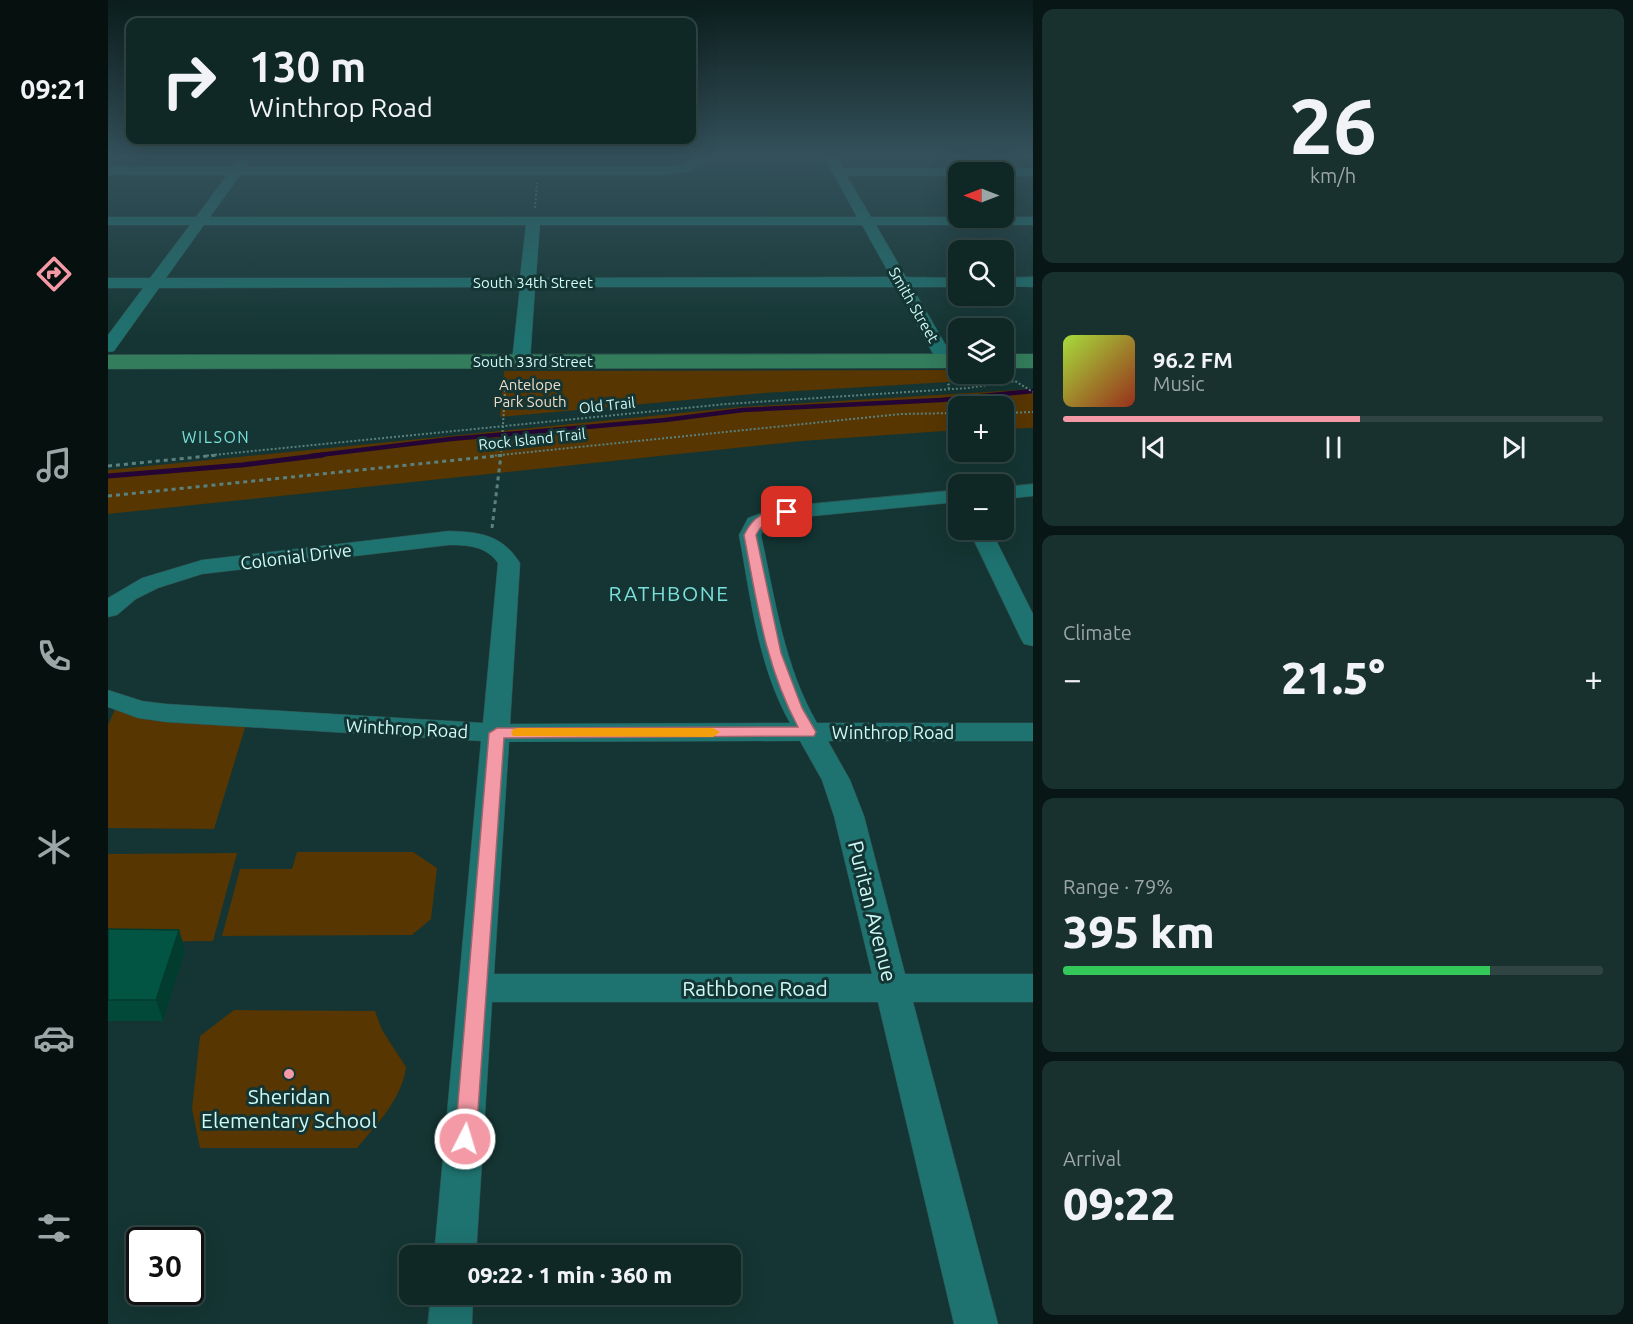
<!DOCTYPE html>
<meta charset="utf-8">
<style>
:root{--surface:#0f2826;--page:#18302e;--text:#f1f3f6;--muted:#9ba6a7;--line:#2f4443;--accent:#f49aa6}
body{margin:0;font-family:Ubuntu,sans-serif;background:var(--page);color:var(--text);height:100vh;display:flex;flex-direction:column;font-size:22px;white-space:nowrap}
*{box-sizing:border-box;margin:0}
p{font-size:20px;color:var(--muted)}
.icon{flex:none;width:33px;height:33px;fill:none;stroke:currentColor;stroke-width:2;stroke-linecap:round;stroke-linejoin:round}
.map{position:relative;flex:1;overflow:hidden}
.panel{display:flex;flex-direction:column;gap:9px;padding:9px;background:#081615;width:600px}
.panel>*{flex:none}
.banner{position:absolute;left:18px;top:18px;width:570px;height:126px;border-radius:12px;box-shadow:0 6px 24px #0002,0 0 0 2px var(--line);background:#0f2826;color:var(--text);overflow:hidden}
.needle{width:39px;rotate:270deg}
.fabs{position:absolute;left:840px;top:162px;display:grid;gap:12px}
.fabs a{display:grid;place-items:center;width:66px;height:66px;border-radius:12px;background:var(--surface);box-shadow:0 6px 24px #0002,0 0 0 2px var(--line);font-size:30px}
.speed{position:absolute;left:18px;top:1227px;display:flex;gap:12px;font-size:30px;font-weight:700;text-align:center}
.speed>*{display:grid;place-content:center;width:78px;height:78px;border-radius:50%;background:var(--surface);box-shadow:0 6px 24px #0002,0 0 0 2px var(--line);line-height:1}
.speed .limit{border:3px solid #111;border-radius:9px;background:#fff;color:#111}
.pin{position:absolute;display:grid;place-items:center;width:51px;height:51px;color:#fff;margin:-26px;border-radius:12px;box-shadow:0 3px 9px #0006}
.me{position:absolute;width:66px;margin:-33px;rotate:5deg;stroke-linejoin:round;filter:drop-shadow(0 0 4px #0008)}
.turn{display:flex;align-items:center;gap:21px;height:126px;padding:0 24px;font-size:27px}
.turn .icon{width:78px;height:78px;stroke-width:2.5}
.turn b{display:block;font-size:42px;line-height:51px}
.big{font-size:45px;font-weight:800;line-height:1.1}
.panel .widget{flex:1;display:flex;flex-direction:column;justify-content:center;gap:9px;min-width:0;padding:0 21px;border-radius:12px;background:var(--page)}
.panel .dial{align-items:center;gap:0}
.dial b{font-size:78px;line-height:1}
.song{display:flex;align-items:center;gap:18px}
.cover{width:72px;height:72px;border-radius:9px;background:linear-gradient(135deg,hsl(80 70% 55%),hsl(10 70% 35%))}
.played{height:6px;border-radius:3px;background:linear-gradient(90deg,var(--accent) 55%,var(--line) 55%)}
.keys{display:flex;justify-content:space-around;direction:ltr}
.heat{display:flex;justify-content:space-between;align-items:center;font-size:33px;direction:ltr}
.charge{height:9px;border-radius:4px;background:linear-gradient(90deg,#34c759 79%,var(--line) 0)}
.trip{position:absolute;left:291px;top:1245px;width:342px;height:60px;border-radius:12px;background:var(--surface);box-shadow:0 6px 24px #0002,0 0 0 2px var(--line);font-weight:800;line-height:60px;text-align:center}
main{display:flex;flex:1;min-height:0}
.tabs{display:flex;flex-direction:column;width:108px;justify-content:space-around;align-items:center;background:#06100f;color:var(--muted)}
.tabs .icon{width:42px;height:42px}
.tabs .active{color:var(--accent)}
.tabs b{font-size:27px;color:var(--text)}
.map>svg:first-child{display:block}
.green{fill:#573601}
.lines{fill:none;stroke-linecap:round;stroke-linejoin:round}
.stream-far1{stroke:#250436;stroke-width:4.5}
.stream{stroke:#250436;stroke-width:5}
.street-casing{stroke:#315250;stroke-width:1}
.secondary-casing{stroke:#315250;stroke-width:1}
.path-far1{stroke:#5a817e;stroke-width:2;stroke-dasharray:2 2;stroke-linecap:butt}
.path{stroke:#5a817e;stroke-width:3;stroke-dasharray:4 4;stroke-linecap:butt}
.street{fill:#1e726f;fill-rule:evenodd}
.secondary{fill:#337c5c;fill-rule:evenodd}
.wall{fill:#03493a}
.shaded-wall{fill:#023c2f}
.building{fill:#035543;stroke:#023c2f;stroke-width:1.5}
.route{fill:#f49aa6;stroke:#9f646c;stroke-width:1.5}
.slow{fill:#f59e0b}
.poi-dot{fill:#f49aa6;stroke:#143533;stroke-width:2}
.labels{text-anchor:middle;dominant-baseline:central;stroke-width:6;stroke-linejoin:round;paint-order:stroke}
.far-street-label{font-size:15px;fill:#ccfbf8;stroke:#143533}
.far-park-label{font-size:15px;fill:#f1ddc7;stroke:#143533}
.far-neighbourhood-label{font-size:16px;letter-spacing:1.5px;fill:#79e0db;stroke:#143533}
.street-label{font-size:18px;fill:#ccfbf8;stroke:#143533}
.quarter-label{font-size:21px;letter-spacing:1.5px;fill:#79e0db;stroke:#143533}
.near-street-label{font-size:21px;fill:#ccfbf8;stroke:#143533}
.near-poi-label{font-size:21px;fill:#ccfbf8;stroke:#143533}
</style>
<main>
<nav class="tabs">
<b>09:21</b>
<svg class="icon active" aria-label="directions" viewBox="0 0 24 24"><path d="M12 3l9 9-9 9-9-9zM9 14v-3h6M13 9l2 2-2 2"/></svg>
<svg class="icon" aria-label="music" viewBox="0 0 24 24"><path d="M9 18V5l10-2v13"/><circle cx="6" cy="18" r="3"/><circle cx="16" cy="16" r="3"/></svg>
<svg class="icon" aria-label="phone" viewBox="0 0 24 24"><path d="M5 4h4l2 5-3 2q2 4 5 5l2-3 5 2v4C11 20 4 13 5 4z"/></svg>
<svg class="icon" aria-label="climate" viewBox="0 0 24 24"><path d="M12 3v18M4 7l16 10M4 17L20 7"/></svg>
<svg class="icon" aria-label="car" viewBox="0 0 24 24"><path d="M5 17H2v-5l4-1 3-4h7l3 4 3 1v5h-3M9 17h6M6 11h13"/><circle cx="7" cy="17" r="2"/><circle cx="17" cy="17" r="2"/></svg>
<svg class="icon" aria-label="filters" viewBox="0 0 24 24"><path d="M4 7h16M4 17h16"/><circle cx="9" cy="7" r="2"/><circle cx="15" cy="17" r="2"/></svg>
</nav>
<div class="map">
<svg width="925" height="1324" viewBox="0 0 925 1324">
<rect width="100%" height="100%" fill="#143533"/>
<!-- green -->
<g class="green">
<path d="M850,370V374H878L857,381L656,393L392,417L396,371Z"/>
<path d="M925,389V428L896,429V406H850V430L694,441L0,514V470L633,407Z"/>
<path d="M10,703L140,718L106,829L0,828V725Z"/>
<path d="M189,852H305L329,868L323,919L304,935L114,936L132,869H184Z"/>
<path d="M129,853L105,941L0,942V854Z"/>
<path d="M126,1010L267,1011L274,1030L298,1067C294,1099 269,1124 249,1148H92L84,1109L92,1036Z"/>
</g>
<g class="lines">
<!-- stream-far1 -->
<path class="stream-far1" d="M203,456L343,439L557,420L635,410L833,400L925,391"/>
<!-- stream -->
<path class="stream" d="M0,476L134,465L215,455"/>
<!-- street casing -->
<g class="street-casing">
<g id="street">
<path d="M588,155H600L601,159L582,171L551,175H132L102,217H749L715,155H727L735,168H925V176H896V172H850V176H739L763,217H925V225H768L798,277L850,278V287H804L847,361L844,365H832L829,361L788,287H427L422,361L419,365H407L404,361L412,287L51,288L6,351L0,352V335L35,288H0V278H42L82,225H0V217H88L119,175H0V167H124L132,157L136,156L142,160L137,167H551L575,165L589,158ZM96,225H418L412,278H58ZM432,225H754L783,277L428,278Z"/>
<path d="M925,277V287L896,286V278Z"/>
<path d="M925,484V496L896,499V487Z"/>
<path d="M850,490V502L674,519L657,527L653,535C667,599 676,666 709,723H925V741H720L742,780L756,816L797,974H925V1002H805L890,1324H846L770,1002H384L368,1256H326L373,741L58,722L30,718L0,707V690L34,701L58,704L375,723L390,563C378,546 360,545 341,545L94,574L50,588L28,599L9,615L0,617V598L34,578L94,560L341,531C373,532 394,535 412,563L402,724L682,723C650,666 643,599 631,535L640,518L669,507ZM692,741L714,780L726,816L764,974H386L401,742Z"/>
<path d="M861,530H883L925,614V646L916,644L913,639Z"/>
<path d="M323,1294H365L364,1324H320Z"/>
</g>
</g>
<!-- secondary casing -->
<g class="secondary-casing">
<g id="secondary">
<path d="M850,354V368L0,369V355Z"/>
<rect x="896" y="354" width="29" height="14"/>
</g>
</g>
<!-- path-far1 -->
<g class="path-far1">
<path d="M427,208L429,183"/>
<path d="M841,389L840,385L847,379"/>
<path d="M896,413L925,412"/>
<path d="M95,456L618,404L860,388L907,381L925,392"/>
<path d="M383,456L793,414L850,413"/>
<path d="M393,456L398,377"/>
</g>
<!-- path -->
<g class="path">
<path d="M0,466L110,455"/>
<path d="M0,496L397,455"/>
<path d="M384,528L393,455"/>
</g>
<!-- street -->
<use href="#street" class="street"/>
<!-- secondary -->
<use href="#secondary" class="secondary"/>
</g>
<!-- wall -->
<path class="wall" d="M0,929L71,930L77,951L55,1021H0Z"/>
<!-- shaded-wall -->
<path class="shaded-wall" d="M71,930L77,951L55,1021L48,1000Z"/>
<!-- building -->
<path class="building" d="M0,929L71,930L48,1000H0Z"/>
<!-- sky -->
<linearGradient id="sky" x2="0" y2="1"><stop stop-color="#0b1d1c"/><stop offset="0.46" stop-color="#34515b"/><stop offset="1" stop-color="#34515b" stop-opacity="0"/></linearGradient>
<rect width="925" height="340" fill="url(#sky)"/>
<!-- route -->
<path class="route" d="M679,508L683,509V514C667,518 656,519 648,535L673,653L694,708L708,732L706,736L396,738L368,1139L365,1145L357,1148L350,1145L347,1139L381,733L389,728L690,727C657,665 649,603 636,535C647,513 657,513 679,508Z"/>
<!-- slow -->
<path class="slow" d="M410,728H605L612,732L605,737L405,736L403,733L405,729Z"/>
<!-- markers -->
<circle class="poi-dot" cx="181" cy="1074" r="6"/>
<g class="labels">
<!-- far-street labels -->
<g class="far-street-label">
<text x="425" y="282">South 34th Street</text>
<text transform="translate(806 305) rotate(60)">Smith Street</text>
<text x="425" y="361">South 33rd Street</text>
<text transform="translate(499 405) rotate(-6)">Old Trail</text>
<text transform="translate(424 439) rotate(-6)">Rock Island Trail</text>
</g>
<!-- far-park labels -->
<g class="far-park-label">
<text x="422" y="384">Antelope<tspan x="422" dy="17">Park South</tspan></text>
</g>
<!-- far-neighbourhood labels -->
<g class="far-neighbourhood-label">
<text x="108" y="437">WILSON</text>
</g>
<!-- street labels -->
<g class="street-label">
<text transform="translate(188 556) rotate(-7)">Colonial Drive</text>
<text transform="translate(299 728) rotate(3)">Winthrop Road</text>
<text x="785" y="732">Winthrop Road</text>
</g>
<!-- quarter labels -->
<g class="quarter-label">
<text x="561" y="593">RATHBONE</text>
</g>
<!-- near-street labels -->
<g class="near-street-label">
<text transform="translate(765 911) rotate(76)">Puritan Avenue</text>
<text x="647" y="988">Rathbone Road</text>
</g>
<!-- near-poi labels -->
<g class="near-poi-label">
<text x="181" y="1096">Sheridan<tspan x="181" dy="24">Elementary School</tspan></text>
</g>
</g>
</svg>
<div class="fabs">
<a><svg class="needle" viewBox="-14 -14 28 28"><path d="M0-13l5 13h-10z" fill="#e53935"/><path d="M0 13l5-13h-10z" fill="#9ba6a7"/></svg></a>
<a><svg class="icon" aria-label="search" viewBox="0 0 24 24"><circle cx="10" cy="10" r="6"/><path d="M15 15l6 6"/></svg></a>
<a><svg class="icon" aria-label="layers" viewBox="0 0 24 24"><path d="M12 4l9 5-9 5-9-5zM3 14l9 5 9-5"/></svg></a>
<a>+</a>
<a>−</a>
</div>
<div class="speed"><div class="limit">30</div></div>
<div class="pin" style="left:679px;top:512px;background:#d93025"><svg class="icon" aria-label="arrive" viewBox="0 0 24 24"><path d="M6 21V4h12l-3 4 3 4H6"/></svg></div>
<svg class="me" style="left:357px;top:1139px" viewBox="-20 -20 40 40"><circle r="17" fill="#f49aa6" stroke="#fff" stroke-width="3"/><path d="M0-11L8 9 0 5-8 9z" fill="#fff"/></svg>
<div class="trip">09:22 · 1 min · 360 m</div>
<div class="banner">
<div class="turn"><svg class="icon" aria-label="right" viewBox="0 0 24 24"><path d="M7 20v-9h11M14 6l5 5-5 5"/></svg><div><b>130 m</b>Winthrop Road</div></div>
</div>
</div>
<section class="panel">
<div class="widget dial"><b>26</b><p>km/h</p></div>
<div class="widget">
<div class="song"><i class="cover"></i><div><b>96.2 FM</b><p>Music</p></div></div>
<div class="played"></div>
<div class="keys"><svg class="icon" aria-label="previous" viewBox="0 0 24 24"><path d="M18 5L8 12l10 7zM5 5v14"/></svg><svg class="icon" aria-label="pause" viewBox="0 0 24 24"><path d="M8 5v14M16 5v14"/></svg><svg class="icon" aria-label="next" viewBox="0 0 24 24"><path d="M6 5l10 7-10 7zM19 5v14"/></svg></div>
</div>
<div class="widget"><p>Climate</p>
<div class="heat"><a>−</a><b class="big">21.5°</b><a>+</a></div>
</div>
<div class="widget"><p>Range · 79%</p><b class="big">395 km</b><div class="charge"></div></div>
<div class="widget"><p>Arrival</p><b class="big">09:22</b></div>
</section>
</main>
